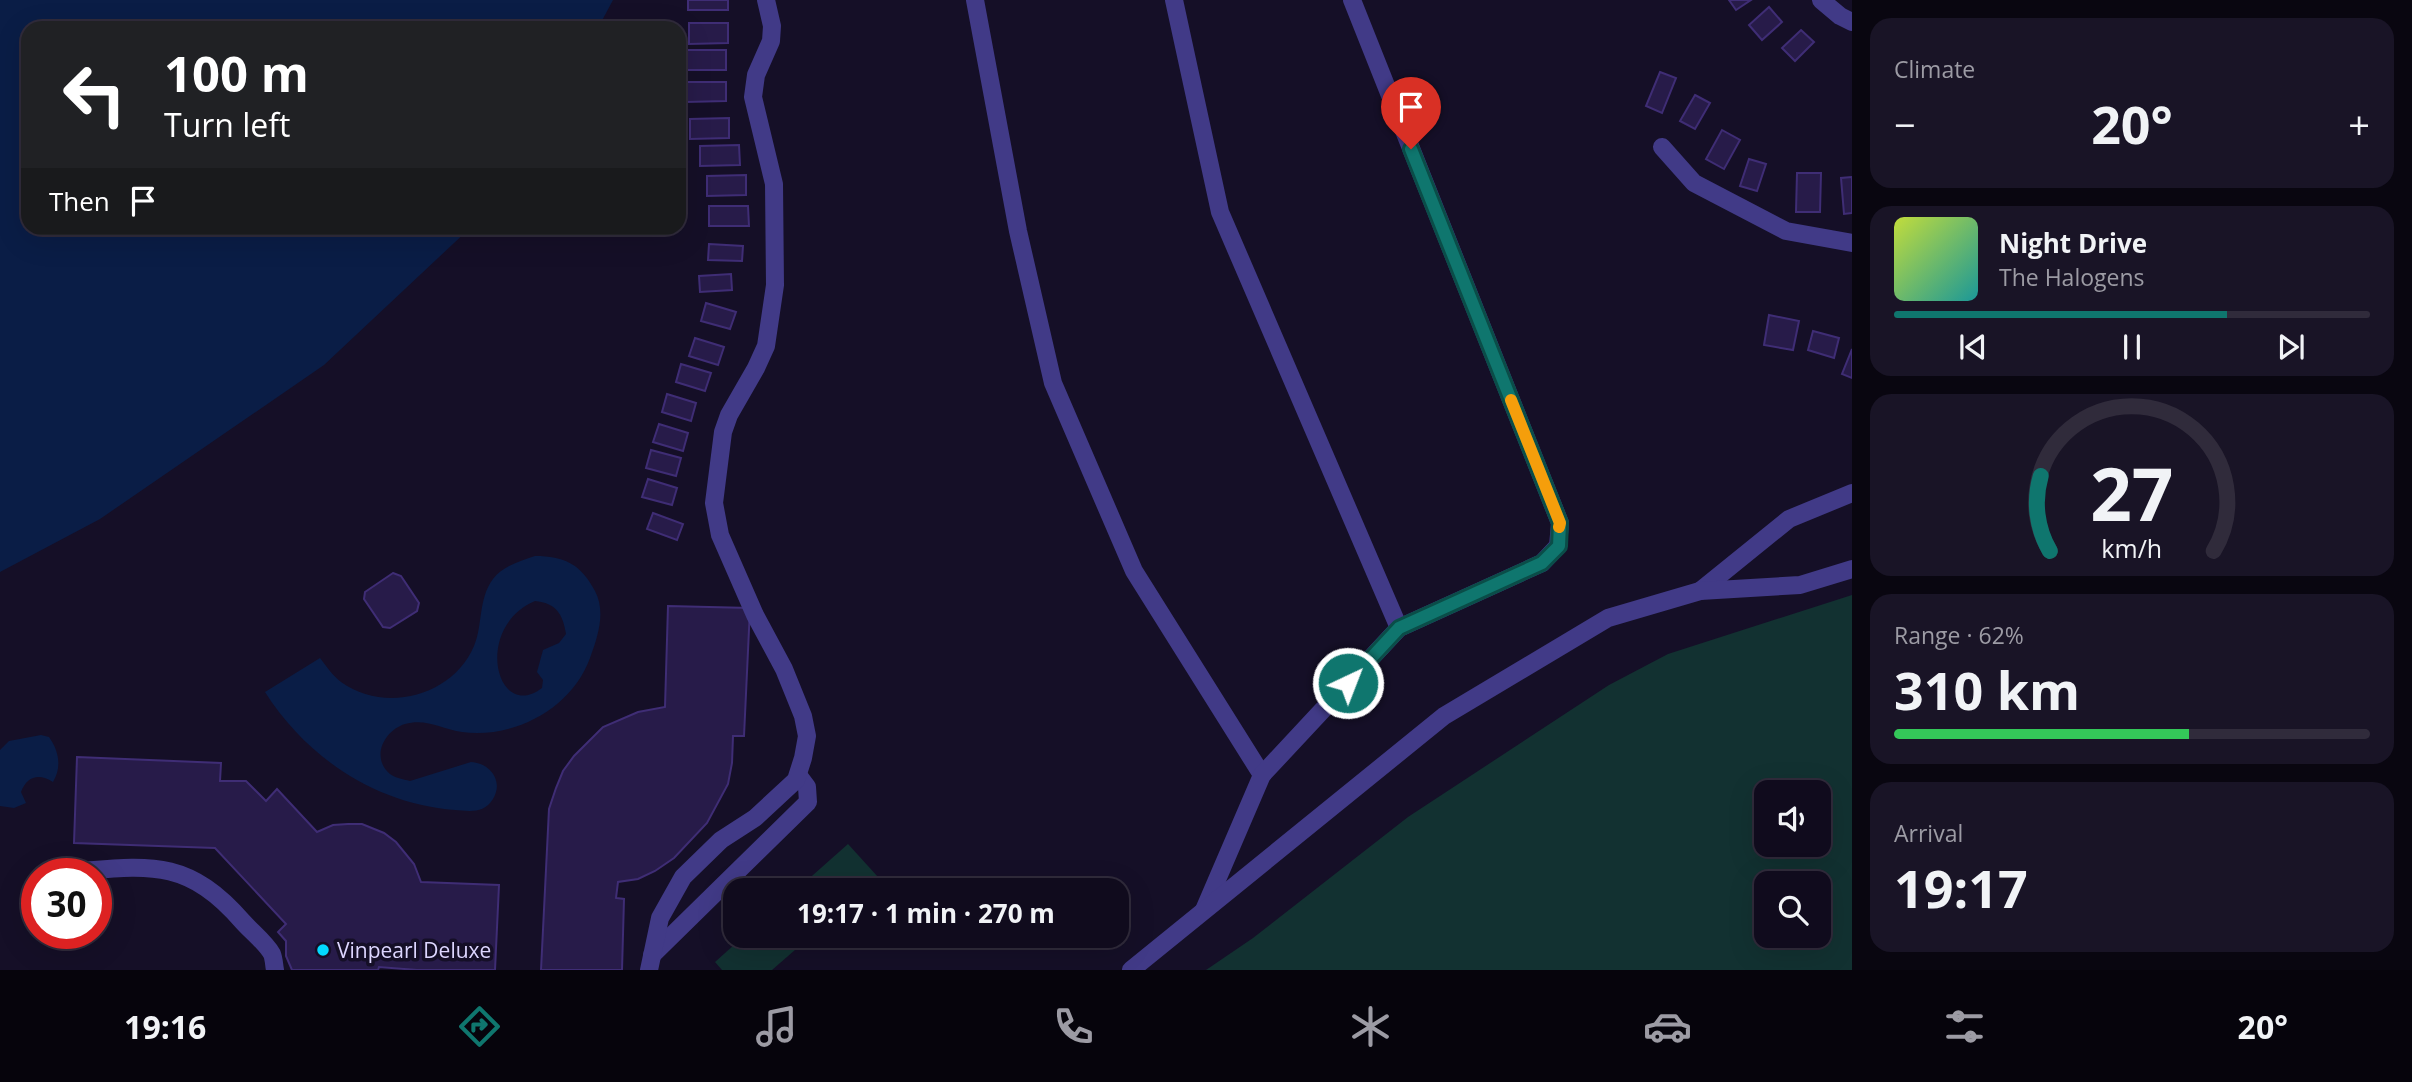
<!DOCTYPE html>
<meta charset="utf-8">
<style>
:root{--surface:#100b1d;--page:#191426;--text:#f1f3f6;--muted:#9c9ba4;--line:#302b3b;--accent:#0f766e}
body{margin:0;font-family:"Open Sans",sans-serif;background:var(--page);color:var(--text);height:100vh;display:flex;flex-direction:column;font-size:26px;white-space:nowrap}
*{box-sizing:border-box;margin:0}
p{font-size:23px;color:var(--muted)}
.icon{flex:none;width:38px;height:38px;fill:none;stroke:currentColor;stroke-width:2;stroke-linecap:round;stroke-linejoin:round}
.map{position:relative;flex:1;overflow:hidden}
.sheet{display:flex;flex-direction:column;gap:18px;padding:18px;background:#090610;width:560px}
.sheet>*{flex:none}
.banner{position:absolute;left:21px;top:21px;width:665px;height:214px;border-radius:21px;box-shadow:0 7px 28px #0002,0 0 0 2px var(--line);background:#202124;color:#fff;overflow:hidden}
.controls{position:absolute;left:1754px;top:780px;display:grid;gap:14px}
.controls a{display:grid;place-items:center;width:77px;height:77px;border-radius:14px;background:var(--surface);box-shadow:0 7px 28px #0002,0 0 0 2px var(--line);font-size:35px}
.speed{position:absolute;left:21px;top:858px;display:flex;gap:14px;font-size:35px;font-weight:700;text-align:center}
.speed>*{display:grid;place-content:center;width:91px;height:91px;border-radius:50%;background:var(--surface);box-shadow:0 7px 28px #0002,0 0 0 2px var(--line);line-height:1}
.speed .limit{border:10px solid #d22;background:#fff;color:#111}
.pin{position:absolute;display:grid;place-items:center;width:60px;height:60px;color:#fff;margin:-72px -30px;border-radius:50% 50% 50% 0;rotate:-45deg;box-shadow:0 0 7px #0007}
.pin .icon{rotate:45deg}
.me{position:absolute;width:77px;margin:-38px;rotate:43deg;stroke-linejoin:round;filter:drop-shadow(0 0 5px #0008)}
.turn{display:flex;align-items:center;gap:24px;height:147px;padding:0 28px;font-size:32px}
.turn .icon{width:91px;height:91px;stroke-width:2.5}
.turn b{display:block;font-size:49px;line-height:60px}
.then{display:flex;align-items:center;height:66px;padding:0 28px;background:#0003;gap:14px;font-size:26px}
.big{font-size:52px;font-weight:700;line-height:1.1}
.sheet .tile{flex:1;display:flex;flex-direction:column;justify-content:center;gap:10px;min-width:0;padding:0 24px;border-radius:21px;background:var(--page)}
.sheet .dial{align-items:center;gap:0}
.dial svg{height:182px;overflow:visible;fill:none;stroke:var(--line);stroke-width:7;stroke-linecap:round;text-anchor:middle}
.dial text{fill:var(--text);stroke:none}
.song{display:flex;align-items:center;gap:21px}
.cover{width:84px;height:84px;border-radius:10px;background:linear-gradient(135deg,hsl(70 70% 55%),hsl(180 70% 35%))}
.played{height:7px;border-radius:4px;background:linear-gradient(90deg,var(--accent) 70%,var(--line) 70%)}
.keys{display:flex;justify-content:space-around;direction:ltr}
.heat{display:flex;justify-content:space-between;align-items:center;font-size:38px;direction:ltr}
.charge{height:10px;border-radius:5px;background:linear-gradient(90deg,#34c759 62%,var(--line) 0)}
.trip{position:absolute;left:723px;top:878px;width:406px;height:70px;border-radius:21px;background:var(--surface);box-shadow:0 7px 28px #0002,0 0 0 2px var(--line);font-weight:700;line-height:70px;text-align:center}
.menu{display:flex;height:112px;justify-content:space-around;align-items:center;background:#06040c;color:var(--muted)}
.menu .icon{width:49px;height:49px}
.menu .on{color:var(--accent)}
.menu b{font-size:32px;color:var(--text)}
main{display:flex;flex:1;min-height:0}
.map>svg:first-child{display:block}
.green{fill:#123131;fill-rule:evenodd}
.water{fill:#0a1d46;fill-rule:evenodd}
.building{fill:#271b49;stroke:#3f2d75;stroke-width:2}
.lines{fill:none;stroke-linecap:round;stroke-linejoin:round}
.minor{stroke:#413a87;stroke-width:18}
.route-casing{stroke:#0a4d48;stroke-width:18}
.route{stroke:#0f766e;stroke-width:12}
.slow{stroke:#f59e0b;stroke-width:12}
.poi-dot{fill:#02d9ff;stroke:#150f27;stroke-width:2.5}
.labels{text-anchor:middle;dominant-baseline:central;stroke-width:7;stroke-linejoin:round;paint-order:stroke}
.poi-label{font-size:21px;fill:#ddd6ff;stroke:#150f27;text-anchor:start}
</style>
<main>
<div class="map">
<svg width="1852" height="970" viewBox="0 0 1852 970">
<rect width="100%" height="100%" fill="#150f27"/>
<!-- green -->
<g class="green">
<path d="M1852,595V970H1206L1253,938L1408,817L1609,685L1668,654ZM1766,793H1818V845H1766ZM1766,884H1818V936H1766Z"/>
<path d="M848,844L878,877L862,891H795Z"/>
<path d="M744,936H811L772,970H722L715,962Z"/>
</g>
<!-- water -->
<g class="water">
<path d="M0,0H613L598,28H28V228H470L324,365L100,519L0,572Z"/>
<path d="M535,556C564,556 581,564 595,591C606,612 598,636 590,658C572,708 515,739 462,732C442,729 426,718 405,724C385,730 370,757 390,774C395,778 403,779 410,781L471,762C490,763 504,781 493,799C484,814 469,811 455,810C376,804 307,758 265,692L320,658C326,666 333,676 341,682C385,714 453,696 474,646C483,625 478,599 493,579C503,566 520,561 535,556ZM535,601C556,603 563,614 566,634L559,643L543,650L537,672L543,680L542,688C496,723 473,627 535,601Z"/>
<path d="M41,735L49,737C59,751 62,767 53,782C39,773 27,776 21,792L26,803L14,808L0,806V750L9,741Z"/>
</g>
<!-- building -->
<g class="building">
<rect x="688" y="0" width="40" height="10"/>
<path d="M1729,0H1751L1736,10Z"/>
<path d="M1769,7L1782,22L1762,40L1749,25Z"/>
<path d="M689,23H728V43L689,44Z"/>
<path d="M1801,30L1814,42L1795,61L1782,48Z"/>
<rect x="686" y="50" width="40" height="20"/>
<path d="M1660,72L1676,78L1662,113L1646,106Z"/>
<path d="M686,82H726V101L686,102Z"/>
<path d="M1695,95L1710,103L1695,129L1680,121Z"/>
<path d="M729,118V138L690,139V119Z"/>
<path d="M1722,130L1740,140L1724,169L1706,159Z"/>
<path d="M739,145L740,165L700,166V146Z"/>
<path d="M1749,159L1766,164L1757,191L1740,186Z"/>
<path d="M1797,173H1821L1820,212H1796Z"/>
<path d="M746,175V195L707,196V176Z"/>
<path d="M1852,177V213L1844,214L1841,178Z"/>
<path d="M709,206H748L749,226H709Z"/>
<path d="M709,244L743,246L742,261L708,260Z"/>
<path d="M731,274L732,290L700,292L699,276Z"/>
<path d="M706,303L736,312L730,329L701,321Z"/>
<path d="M1769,315L1799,321L1793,350L1764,345Z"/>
<path d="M1813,331L1839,338L1834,358L1808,350Z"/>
<path d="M695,338L724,347L718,365L689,356Z"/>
<path d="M1852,349V378L1842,374Z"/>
<path d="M681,364L711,373L705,391L676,382Z"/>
<path d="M667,394L696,403L691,421L662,412Z"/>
<path d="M659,424L688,433L683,451L653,442Z"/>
<path d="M651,450L681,458L676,476L646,468Z"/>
<path d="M648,479L677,488L672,505L642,497Z"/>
<path d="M653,513L683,524L677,540L647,529Z"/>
<path d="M393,573L401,576L419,603L417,611L390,628L383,627L364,599L365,592Z"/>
<path d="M668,606L750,608L744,736H733L732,763L728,784L707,823L674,858L655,871L638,879L618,882L616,898L624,899L622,970H541L549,809L556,788L563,771L574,756L603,727L638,712L665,707Z"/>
<path d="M77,757L221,763L220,781H246L266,801L277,789L317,832L333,825L348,824H362L384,833L396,842L414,864L421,882L499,885L495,970H417L379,967L378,970H292L286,956V941L278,932L286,924L215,848L74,843Z"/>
</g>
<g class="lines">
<!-- minor -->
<g class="minor">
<path d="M975,0L1018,231L1053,383L1134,571L1262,775"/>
<path d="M1174,0L1220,212L1399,628"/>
<path d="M1821,0L1840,16L1852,22"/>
<path d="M1662,147L1694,183L1786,231L1852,243"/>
<path d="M1700,591L1789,519L1852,493"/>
<path d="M67,872C146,866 186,856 243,922C252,932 266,943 272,954C274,959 274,965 275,970"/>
<path d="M1204,910L1262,775L1399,628L1542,563L1558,546L1560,523L1352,0"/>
<path d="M652,955L808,802L807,787L798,775"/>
<path d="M649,970L660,918L683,877L721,840L755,818L796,780L803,758L807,736L803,716L784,669L755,615L720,535L714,503L723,432L729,415L756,368L766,346L775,285L774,184L753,97L756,75L771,41L772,26L766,0"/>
<path d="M1131,970L1444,716L1608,618L1700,591L1800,585L1852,569"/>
</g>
</g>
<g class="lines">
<!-- route casing -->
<g class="route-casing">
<path id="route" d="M1348,683L1399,628L1542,563L1559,546L1560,523L1411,149"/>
</g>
<!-- route -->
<use href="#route" class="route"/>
<!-- slow -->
<path class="slow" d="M1511,400L1560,523L1559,527"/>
</g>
<!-- markers -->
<circle class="poi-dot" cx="323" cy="950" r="7"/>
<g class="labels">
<!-- poi labels -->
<g class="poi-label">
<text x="337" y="950">Vinpearl Deluxe</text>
</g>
</g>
</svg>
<div class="controls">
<a><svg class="icon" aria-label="sound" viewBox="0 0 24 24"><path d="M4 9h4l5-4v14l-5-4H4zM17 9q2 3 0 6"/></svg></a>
<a><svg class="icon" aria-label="search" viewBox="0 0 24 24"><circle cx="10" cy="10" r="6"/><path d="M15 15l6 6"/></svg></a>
</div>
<div class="speed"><div class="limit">30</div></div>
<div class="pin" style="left:1411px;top:149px;background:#d93025"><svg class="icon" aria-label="arrive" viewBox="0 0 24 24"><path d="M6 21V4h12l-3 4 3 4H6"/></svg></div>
<svg class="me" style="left:1348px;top:683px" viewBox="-20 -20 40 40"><circle r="17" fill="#0f766e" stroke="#fff" stroke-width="3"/><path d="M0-11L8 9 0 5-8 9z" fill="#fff"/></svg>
<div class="trip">19:17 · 1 min · 270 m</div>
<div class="banner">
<div class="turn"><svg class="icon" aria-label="left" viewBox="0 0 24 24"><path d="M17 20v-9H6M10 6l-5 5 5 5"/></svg><div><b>100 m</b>Turn left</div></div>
<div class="then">Then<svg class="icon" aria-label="arrive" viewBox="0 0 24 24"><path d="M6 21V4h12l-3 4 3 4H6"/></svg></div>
</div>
</div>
<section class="sheet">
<div class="tile"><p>Climate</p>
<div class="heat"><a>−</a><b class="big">20°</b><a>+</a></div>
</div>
<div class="tile">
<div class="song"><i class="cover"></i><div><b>Night Drive</b><p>The Halogens</p></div></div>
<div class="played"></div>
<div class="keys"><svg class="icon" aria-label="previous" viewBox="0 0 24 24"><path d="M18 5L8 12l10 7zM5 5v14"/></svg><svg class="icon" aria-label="pause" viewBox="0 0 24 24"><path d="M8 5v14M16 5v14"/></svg><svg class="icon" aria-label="next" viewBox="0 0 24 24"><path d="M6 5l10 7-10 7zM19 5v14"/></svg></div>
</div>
<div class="tile dial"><svg viewBox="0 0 100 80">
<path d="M14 69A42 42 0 1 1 86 69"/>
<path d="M14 69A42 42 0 0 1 10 36" stroke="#0f766e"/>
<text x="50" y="56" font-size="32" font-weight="700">27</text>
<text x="50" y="72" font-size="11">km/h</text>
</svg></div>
<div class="tile"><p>Range · 62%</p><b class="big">310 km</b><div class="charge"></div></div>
<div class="tile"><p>Arrival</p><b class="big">19:17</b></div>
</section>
</main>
<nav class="menu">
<b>19:16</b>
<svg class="icon on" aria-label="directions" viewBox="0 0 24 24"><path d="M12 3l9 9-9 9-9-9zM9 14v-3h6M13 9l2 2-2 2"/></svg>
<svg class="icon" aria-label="music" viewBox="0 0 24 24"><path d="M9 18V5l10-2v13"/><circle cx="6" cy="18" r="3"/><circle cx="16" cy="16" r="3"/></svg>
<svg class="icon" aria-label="phone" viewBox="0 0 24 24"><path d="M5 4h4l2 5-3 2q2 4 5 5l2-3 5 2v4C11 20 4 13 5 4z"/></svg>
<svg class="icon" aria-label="climate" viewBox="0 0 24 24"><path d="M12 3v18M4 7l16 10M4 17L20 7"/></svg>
<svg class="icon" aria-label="car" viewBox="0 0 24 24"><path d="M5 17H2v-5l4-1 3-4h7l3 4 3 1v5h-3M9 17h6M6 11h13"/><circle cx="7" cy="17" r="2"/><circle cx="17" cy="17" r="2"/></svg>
<svg class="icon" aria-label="filters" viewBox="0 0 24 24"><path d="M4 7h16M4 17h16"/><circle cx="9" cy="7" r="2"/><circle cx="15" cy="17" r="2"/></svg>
<b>20°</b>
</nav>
